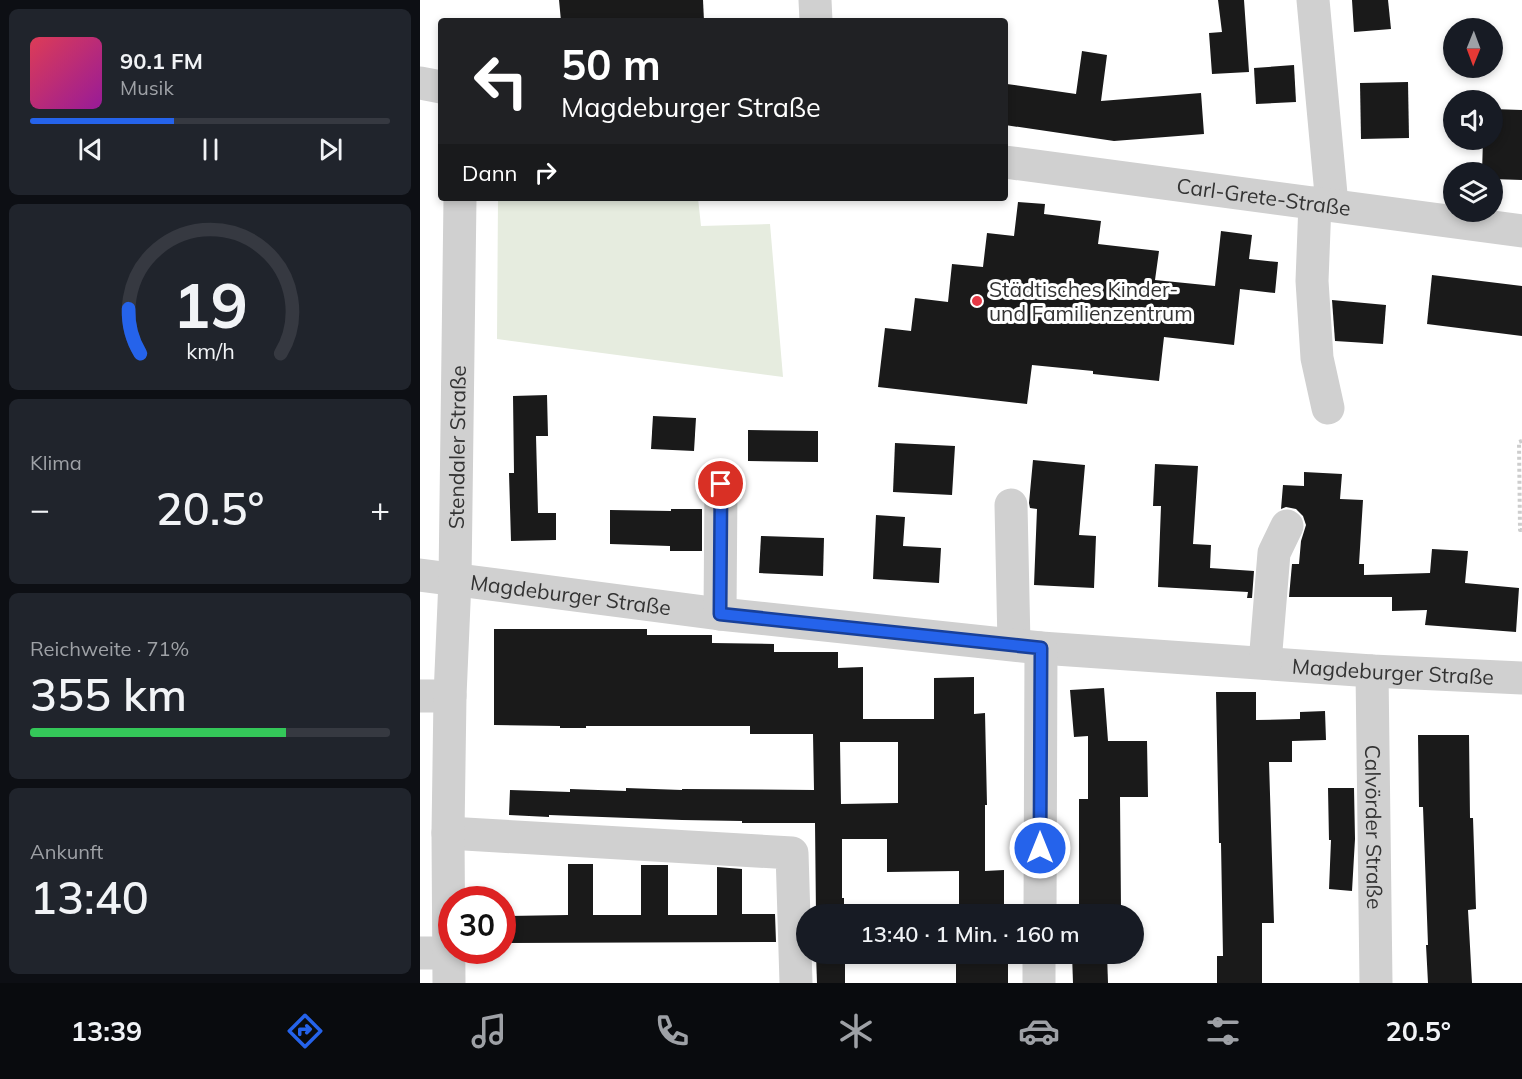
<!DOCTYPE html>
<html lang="de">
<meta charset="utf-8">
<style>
:root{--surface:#171b24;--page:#20242c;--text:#f1f3f6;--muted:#9ea1a6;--line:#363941;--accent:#2563eb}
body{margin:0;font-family:Mulish,sans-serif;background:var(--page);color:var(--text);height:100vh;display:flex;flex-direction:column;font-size:22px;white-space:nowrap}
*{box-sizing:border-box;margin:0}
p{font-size:20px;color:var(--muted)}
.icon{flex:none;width:33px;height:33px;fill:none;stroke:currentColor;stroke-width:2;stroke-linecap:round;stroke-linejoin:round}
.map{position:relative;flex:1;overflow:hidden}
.panel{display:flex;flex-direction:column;gap:9px;padding:9px;background:#0d0f14;width:420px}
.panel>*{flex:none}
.top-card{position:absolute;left:18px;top:18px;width:570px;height:183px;border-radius:6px;box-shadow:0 3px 9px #0003;background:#202124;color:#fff;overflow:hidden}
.needle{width:39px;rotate:181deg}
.buttons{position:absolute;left:1023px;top:18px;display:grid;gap:12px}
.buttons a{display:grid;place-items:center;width:60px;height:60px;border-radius:50%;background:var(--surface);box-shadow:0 3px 9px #0003;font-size:30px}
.speed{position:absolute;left:18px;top:886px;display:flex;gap:12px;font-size:30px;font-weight:700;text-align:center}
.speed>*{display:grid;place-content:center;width:78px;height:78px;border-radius:50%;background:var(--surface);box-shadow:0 3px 9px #0003;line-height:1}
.speed .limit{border:9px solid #d22;background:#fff;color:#111}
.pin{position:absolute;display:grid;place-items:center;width:51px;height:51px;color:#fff;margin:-26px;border:3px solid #fff;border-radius:50%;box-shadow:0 2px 6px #0007}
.me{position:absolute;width:66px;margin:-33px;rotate:0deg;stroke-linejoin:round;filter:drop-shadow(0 0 4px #0008)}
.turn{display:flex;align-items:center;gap:21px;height:126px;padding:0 24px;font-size:27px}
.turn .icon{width:78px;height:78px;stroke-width:2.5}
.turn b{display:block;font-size:42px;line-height:51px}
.then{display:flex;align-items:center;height:57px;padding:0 24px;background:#0003;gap:12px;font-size:22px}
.big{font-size:45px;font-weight:600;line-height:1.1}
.panel .widget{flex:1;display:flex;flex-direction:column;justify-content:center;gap:9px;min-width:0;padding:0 21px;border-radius:9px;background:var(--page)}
.panel .dial{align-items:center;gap:0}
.dial svg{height:156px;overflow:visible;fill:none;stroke:var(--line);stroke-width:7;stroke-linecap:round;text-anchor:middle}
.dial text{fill:var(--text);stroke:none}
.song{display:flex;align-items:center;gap:18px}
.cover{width:72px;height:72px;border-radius:9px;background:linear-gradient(135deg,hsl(350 70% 55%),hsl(300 70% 35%))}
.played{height:6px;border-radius:3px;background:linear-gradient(90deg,var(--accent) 40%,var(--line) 40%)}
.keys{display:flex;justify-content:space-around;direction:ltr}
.heat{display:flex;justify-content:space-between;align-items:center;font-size:33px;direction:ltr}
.charge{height:9px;border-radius:4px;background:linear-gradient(90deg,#34c759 71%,var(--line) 0)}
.trip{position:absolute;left:376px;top:904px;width:348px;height:60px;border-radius:30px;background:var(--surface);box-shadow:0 3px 9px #0003;font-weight:600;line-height:60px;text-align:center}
.dock{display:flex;height:96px;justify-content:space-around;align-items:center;background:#090b0e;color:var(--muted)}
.dock .icon{width:42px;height:42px}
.dock .active{color:var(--accent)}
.dock b{font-size:27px;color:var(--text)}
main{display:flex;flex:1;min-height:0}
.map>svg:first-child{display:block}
.green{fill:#e6ecdf}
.building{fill:#1a1a1a;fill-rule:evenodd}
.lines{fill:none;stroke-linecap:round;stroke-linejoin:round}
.path{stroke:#cdcdcd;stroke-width:4;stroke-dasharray:3 3;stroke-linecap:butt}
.minor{stroke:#d0d0d0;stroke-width:33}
.route-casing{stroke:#184099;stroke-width:15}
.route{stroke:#2563eb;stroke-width:10}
.poi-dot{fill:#e63946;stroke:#fff;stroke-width:2}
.labels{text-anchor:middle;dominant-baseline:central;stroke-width:6;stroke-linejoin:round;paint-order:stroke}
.street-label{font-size:21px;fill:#333;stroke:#fff}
.poi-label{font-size:21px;fill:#333;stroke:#fff;text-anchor:start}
</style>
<main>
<section class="panel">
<div class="widget">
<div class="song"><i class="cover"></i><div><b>90.1 FM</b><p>Musik</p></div></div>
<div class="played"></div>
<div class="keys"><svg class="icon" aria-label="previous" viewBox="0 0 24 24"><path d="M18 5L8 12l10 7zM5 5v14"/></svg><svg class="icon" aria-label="pause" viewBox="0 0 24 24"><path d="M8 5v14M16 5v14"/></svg><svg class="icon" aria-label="next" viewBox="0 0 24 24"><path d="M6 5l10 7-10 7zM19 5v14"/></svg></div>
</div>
<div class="widget dial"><svg viewBox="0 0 100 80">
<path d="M14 69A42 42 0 1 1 86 69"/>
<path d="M14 69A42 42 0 0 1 8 46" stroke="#2563eb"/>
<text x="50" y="56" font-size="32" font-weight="700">19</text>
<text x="50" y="72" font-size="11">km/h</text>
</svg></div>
<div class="widget"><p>Klima</p>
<div class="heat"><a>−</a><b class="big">20.5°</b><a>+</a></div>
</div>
<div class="widget"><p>Reichweite · 71%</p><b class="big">355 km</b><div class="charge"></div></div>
<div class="widget"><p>Ankunft</p><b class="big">13:40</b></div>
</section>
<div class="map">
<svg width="1102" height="983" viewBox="0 0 1102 983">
<rect width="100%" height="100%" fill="#fff"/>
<!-- green -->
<path class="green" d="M78,198H278L281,226L350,224L363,377L77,339Z"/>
<!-- building -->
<g class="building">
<path d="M139,0H283L284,21H141Z"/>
<path d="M798,0H824L829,72L792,74L789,33L802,32Z"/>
<path d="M932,0H968L971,29L934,32Z"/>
<path d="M662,51L687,55L681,101L781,93L784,134L694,141L585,125V102L587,84L656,94Z"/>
<path d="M874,65L876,102L836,104L834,68Z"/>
<path d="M988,82L989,138L941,139L940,83Z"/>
<path d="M1072,109L1102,110V180L1072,179V172H1062L1063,140H1072Z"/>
<path d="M598,202L625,204L624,214L681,221L678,244L739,251L735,280L795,286L801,231L832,235L829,259L858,262L855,293L820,289L814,345L744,337L739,381L673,374V371L612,365L607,404L458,387L465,328L491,331L495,298L528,302L532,264L563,267L567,233L594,236Z"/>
<path d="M1012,275L1102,286V336L1007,324Z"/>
<path d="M912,300L966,305L963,344L915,341Z"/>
<path d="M127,395L128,436H116L118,513H136V540L91,541L89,473H94L93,396Z"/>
<path d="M233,416L276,418L274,451L231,449Z"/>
<path d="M328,430L398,431V462L328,461Z"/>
<path d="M475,443L535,446L532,495L473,492Z"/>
<path d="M613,460L665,465L659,535L676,536L674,588L614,585L617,509L610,508L609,503Z"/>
<path d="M735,464L778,466L773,544L791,545L790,568L834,571L832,598H827L828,592L738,587L741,506H733Z"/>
<path d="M884,472L922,474L920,499L943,500L939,564H944V575L1010,573L1012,549L1048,551L1045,583L1099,588L1096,632L1005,625L1007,610L972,611V597H869L872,564H879L881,541L886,525L883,516L876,509L866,507L861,509L863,485L884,486Z"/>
<path d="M251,509H282V551H250V546L190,544V510L251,511Z"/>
<path d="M456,515L485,517L483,546L521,548L519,583L453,579Z"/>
<path d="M341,536L404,538L403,576L339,573Z"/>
<path d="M74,629H227V635H292V643L354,644V652H418V668L443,667V719H514V678L554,677V714L565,713L567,805H565V871L584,870V915H539V871L467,872V839H422V898H424V915H393H396L395,823H322V821L262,820L129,815V817L89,815L90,790L150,792V789L206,791V788L262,790V789L394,790L393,734H330V726H166V728H140V726L74,725ZM420,742H478V803L421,804Z"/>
<path d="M684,688L688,741H727L728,797H700L701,909L659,910V799H668V736L654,737L650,690Z"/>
<path d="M796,692H836V720L880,719V712L905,711L906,740L872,741V762H849L854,923H842V983H797V956H803L801,843H799Z"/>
<path d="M998,735H1049L1050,818H1053L1056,909L1048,910L1052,983H1008L1006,945H1008L1003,807H999Z"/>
<path d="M908,788H934L935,839L932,891L909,889L911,840H909Z"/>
<path d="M148,864H173V915H221V865H248V915H297V867L322,869V914H355L356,942L82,943V916L148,915Z"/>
<path d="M396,954H425V983H397Z"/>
<rect x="536" y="954" width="52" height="29"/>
<path d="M652,954H687L688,983H653Z"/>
</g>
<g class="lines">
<!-- path -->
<path class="path" d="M1102,441L1099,442L1100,530H1102"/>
<!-- minor -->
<g class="minor">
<path d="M395,0L396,21"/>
<path d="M893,0L912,205"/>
<path d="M0,83L21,87"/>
<path id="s1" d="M585,162L1102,231"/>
<path d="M895,203L892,281L897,358L908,408"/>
<path d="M591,505L594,644"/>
<path id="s2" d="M0,575L300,614L621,648L952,671L1102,678"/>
<path d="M300,614L301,484"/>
<path d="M845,663L854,553L867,526"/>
<path id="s3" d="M952,671L956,983"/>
<path d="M0,696H30"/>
<path d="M28,833L372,853L376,983"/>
<path d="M620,915L621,648"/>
<path d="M0,953H29"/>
<path id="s4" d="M29,983L28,833L30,696L35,580L40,198"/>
<path d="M619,983V954"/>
</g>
</g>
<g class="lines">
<!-- route casing -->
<g class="route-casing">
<path id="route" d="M301,484L300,614L621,648L620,848"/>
</g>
<!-- route -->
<use href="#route" class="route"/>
</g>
<!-- markers -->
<circle class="poi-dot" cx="557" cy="301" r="6"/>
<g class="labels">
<!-- street labels -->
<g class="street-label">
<text stroke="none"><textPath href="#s1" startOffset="261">Carl-Grete-Straße</textPath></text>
<text stroke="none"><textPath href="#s4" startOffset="536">Stendaler Straße</textPath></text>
<text stroke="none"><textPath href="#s2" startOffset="152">Magdeburger Straße</textPath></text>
<text stroke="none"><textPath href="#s2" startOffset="978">Magdeburger Straße</textPath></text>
<text stroke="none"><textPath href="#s3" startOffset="156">Calvörder Straße</textPath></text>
</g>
<!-- poi labels -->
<g class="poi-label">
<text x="569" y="289">Städtisches Kinder-<tspan x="569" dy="24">und Familienzentrum</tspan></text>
</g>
</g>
</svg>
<div class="buttons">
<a><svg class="needle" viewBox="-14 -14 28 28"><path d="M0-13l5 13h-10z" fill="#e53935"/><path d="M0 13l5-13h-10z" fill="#9ea1a6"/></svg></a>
<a><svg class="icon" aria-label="sound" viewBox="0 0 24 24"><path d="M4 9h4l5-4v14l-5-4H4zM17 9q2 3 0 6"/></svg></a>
<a><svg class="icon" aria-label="layers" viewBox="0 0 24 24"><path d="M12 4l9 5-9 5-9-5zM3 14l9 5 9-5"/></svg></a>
</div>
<div class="speed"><div class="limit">30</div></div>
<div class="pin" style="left:301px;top:484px;background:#d93025"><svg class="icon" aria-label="arrive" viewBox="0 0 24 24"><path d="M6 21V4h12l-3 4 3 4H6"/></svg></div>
<svg class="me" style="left:620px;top:848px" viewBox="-20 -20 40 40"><circle r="17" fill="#2563eb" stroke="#fff" stroke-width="3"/><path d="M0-11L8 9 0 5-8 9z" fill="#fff"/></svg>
<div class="trip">13:40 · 1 Min. · 160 m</div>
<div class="top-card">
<div class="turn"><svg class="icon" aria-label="left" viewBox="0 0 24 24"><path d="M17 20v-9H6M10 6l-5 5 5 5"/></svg><div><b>50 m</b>Magdeburger Straße</div></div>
<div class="then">Dann<svg class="icon" aria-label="right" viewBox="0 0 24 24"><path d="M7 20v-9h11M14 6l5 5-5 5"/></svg></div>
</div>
</div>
</main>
<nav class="dock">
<b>13:39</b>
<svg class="icon active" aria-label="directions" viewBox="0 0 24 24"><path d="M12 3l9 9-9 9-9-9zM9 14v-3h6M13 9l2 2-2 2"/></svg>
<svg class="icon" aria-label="music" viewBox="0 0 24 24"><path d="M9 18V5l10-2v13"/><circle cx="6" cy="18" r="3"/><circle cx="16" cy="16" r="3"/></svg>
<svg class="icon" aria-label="phone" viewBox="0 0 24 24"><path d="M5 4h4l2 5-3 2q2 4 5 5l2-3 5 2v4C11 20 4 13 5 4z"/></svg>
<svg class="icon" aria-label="climate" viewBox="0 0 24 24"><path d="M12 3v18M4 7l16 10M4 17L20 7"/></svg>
<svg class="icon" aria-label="car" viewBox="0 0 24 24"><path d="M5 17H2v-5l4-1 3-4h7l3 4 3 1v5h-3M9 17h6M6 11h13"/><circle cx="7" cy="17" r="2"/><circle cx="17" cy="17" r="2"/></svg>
<svg class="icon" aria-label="filters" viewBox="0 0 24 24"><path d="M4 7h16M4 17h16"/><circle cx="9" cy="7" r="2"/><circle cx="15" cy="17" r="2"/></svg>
<b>20.5°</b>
</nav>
